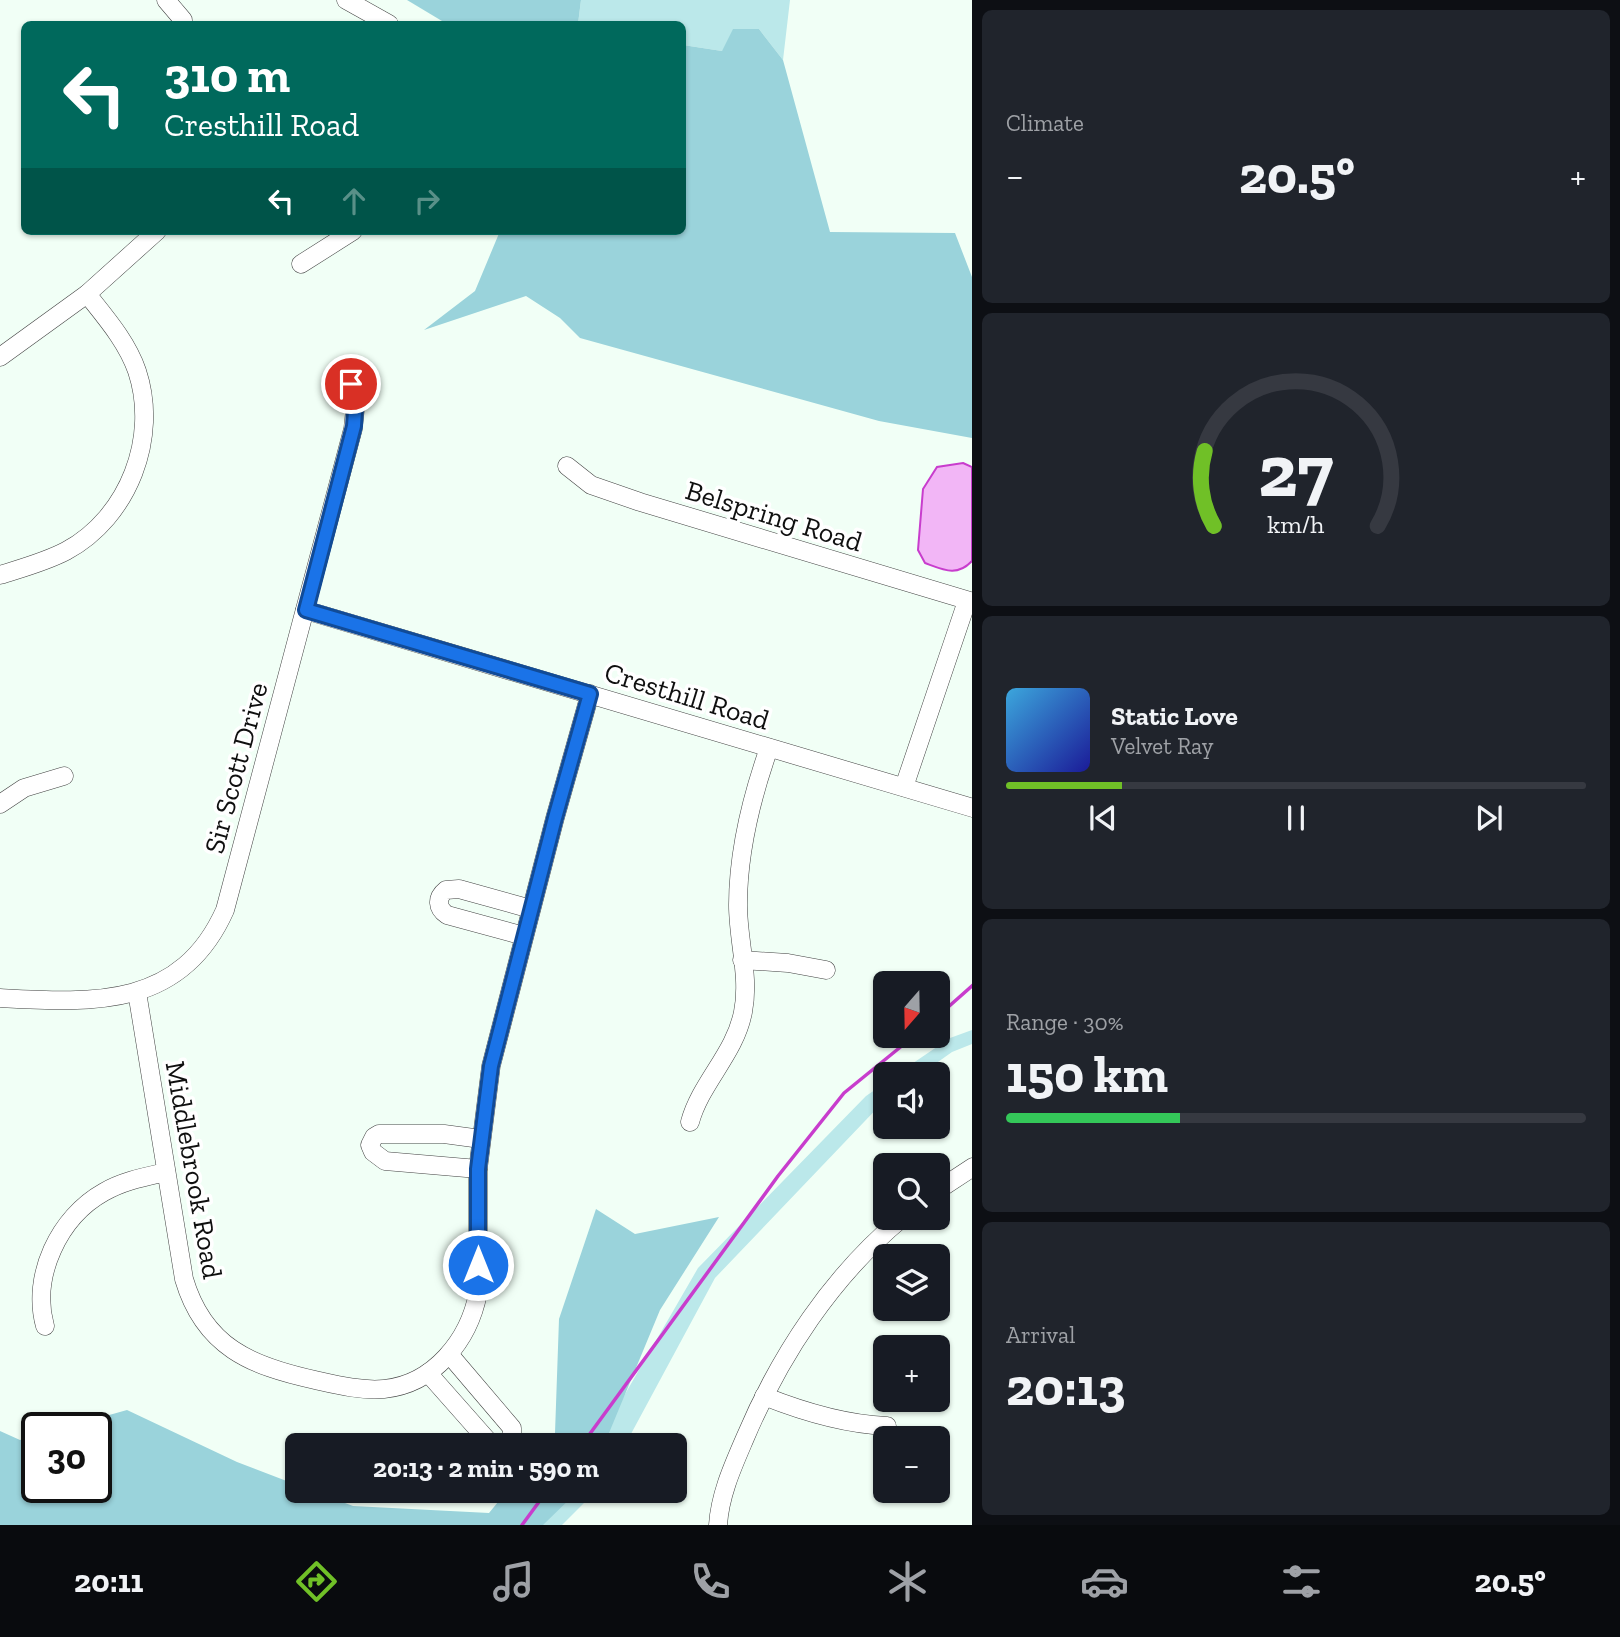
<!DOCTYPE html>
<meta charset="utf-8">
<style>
:root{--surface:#171b24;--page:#20242c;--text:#f1f3f6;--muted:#9ea1a6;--line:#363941;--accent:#70c027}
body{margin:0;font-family:"Zilla Slab",serif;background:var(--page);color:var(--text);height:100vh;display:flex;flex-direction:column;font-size:26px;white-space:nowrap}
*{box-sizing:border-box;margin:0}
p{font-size:23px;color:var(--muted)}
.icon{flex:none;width:38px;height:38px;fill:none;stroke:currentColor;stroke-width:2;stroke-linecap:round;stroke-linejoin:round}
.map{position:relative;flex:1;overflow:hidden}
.side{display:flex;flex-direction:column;gap:10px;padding:10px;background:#0d0f14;width:648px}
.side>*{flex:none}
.guide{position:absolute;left:21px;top:21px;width:665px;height:214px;border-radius:10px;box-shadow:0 2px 5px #0004;background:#00695c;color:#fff;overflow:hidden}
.needle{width:46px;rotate:200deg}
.controls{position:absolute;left:873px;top:971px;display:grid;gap:14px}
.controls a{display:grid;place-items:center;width:77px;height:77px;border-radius:10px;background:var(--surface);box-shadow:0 2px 5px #0004;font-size:35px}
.speed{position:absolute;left:21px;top:1412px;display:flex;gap:14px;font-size:35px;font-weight:700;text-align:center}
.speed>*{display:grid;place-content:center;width:91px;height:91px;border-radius:50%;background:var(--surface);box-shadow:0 2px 5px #0004;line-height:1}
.speed .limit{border:4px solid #111;border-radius:10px;background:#fff;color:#111}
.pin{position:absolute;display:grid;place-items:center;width:60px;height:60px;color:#fff;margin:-30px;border:4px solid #fff;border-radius:50%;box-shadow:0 2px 7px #0007}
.me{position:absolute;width:77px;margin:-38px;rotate:0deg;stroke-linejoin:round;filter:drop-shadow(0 0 5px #0008)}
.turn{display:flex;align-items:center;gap:24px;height:147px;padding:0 28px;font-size:32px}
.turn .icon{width:91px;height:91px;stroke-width:2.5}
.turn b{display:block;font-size:49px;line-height:60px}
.lanes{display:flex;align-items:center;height:66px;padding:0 28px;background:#0003;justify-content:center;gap:35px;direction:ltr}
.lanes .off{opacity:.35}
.big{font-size:52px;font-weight:800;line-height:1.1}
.side .tile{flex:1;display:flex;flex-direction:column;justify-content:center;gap:10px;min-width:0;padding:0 24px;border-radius:10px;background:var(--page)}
.side .dial{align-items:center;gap:0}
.dial svg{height:182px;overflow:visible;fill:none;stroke:var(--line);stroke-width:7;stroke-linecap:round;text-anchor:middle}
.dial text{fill:var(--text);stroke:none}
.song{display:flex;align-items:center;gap:21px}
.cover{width:84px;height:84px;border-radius:10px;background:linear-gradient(135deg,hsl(200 70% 55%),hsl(240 70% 35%))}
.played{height:7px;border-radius:4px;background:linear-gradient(90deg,var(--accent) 20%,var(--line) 20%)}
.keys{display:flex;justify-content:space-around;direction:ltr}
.heat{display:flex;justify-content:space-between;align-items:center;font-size:38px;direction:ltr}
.charge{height:10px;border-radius:5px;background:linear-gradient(90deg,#34c759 30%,var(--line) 0)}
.trip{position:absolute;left:285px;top:1433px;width:402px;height:70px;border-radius:10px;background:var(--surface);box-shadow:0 2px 5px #0004;font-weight:800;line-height:70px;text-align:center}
.tab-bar{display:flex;height:112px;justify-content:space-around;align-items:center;background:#090b0e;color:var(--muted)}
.tab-bar .icon{width:49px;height:49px}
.tab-bar .on{color:var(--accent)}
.tab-bar b{font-size:32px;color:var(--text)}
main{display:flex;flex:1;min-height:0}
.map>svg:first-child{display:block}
.green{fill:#bbe8ea}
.forest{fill:#9ad3db}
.water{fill:#f2b6f6;stroke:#c83dcd;stroke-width:2}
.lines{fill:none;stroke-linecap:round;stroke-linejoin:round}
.stream{stroke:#c83dcd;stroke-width:3.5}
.minor-casing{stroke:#424242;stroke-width:19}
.minor{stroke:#fff;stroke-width:18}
.route-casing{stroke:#114b97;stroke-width:18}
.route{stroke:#1a73e8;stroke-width:12}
.labels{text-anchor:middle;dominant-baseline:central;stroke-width:7;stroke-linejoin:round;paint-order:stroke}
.street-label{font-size:28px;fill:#0f0f0f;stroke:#fff}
</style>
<main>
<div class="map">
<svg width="973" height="1525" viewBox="0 0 973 1525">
<rect width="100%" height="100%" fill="#f1fff6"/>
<!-- green -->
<g class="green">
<path d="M581,0H790L783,60L759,29L722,51L683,45L682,24H578Z"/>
<path d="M972,1030V1044L952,1052L921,1074H897L950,1038Z"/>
<path d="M885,1083V1100L715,1278L625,1445L595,1446L698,1268L866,1096Z"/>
<path d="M560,1491H596L562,1525H526Z"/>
</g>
<!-- forest -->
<g class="forest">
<path d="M407,0H581L578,24H447Z"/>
<path d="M733,29H759L783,60L830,232L955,233L972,277V438L879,421L580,338L560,318L526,296L424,330L475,291L500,231H682L683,45L722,51Z"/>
<path d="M596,1209L635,1234L719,1217L660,1310L604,1445H545L555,1433L559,1319Z"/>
<path d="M127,1410L237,1462L297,1485L298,1491H313L353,1506L489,1513L507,1491H578L543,1525H0V1431L20,1440L37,1435V1488H96V1428H63Z"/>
</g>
<!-- water -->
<path class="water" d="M963,463L972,467V561C957,577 944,570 925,563L918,550L923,489L937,467Z"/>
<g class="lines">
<!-- stream -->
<g class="stream">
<path d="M938,1016L973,985"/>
<path d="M581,1446L778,1176L844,1093L914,1036"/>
<path d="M522,1525L547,1491"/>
</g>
<!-- minor casing -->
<g class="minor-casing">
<g id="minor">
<path d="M166,0L183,20"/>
<path d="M346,0L389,24"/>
<path d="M301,264L353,231"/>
<path d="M0,357L87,294L157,231"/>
<path d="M567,466L591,485L640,502L973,602"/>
<path d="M0,575C22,568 45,562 66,551C129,517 159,437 137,371C127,342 106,318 87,294"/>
<path d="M305,610L973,808"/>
<path d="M904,787L967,601"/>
<path d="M0,804L24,788L64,776"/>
<path d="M524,936L447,915C437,908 436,898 446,890L459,889L531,909"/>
<path d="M742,960L788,963L826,970"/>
<path d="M137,992L184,1279C204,1347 251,1366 315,1380C337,1385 361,1391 384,1389C434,1384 469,1340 478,1293V1169L491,1066L555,818L590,694"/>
<path d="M0,998C93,1003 181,1009 225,910L353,429L355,410L351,384"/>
<path d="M690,1122C701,1082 735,1054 743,1012C750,977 738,941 738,905C738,851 751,799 769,748"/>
<path d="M478,1169L385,1161L373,1152L370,1145L374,1137L379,1134H444L481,1139"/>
<path d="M938,1190L973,1167"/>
<path d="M45,1326C31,1276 59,1217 104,1192C123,1181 144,1177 166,1172"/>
<path d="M449,1354L512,1428V1438L504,1446"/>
<path d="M428,1373L489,1442L495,1446"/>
<path d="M764,1396C804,1412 845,1424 887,1426"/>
<path d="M718,1525C720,1494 733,1466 745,1438C780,1355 832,1276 902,1218"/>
</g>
</g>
<!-- minor -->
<use href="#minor" class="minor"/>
</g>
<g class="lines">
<!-- route casing -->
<g class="route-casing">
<path id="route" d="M351,384L355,410L354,426L306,610L590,694L555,818L491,1066L478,1169V1265"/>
</g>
<!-- route -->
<use href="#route" class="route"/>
</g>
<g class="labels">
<!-- street labels -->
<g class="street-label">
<text transform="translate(774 516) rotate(17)">Belspring Road</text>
<text transform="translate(687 696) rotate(17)">Cresthill Road</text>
<text transform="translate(236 768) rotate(-75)">Sir Scott Drive</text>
<text transform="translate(194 1170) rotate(80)">Middlebrook Road</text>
</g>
</g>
</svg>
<div class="controls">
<a><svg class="needle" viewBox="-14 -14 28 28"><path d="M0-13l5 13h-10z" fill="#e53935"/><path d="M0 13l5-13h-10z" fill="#9ea1a6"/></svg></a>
<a><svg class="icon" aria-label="sound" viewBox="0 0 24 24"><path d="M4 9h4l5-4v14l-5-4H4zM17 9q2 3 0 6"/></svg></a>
<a><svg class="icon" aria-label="search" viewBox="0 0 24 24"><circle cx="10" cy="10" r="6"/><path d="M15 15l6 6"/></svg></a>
<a><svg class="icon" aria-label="layers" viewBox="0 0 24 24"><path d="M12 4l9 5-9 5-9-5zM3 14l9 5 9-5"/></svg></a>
<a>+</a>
<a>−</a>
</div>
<div class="speed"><div class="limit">30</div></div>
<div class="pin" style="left:351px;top:384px;background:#d93025"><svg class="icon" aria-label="arrive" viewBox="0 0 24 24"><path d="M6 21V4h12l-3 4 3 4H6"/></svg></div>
<svg class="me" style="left:478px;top:1265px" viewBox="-20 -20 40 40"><circle r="17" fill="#1a73e8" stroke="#fff" stroke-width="3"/><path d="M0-11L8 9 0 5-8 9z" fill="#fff"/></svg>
<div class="trip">20:13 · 2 min · 590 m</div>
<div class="guide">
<div class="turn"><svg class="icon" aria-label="left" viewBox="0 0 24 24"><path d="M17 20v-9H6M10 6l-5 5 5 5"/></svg><div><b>310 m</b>Cresthill Road</div></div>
<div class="lanes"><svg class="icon" aria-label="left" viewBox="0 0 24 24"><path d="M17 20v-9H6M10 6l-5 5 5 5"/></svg><svg class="icon off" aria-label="ahead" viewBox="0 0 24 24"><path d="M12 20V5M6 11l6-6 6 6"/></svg><svg class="icon off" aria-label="right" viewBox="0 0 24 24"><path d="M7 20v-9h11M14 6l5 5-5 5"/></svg></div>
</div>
</div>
<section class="side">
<div class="tile"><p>Climate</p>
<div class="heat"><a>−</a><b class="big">20.5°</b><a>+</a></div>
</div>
<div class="tile dial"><svg viewBox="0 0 100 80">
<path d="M14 69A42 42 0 1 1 86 69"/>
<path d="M14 69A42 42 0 0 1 10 36" stroke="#70c027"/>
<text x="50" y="56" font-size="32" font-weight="700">27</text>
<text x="50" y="72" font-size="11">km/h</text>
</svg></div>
<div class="tile">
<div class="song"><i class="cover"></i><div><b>Static Love</b><p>Velvet Ray</p></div></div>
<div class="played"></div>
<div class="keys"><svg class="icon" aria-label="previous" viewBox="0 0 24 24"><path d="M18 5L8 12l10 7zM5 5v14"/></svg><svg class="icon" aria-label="pause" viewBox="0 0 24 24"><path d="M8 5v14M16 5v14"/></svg><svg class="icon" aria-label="next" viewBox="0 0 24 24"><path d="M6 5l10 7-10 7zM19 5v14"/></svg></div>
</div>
<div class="tile"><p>Range · 30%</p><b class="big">150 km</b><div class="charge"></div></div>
<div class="tile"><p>Arrival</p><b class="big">20:13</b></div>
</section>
</main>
<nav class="tab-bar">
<b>20:11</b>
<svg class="icon on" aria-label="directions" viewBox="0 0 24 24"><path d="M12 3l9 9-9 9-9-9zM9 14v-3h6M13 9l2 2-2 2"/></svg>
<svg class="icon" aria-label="music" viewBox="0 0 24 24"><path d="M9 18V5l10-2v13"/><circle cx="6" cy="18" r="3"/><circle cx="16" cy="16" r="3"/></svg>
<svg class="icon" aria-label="phone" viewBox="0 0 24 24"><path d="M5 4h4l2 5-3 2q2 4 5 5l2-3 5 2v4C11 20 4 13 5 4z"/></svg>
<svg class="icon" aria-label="climate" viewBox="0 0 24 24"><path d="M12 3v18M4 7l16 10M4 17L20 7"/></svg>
<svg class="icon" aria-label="car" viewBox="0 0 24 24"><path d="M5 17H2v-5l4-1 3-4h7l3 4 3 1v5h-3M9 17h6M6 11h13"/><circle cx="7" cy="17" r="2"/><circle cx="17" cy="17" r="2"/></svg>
<svg class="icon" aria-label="filters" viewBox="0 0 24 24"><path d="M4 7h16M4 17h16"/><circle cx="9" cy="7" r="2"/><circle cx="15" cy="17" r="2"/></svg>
<b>20.5°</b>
</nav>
